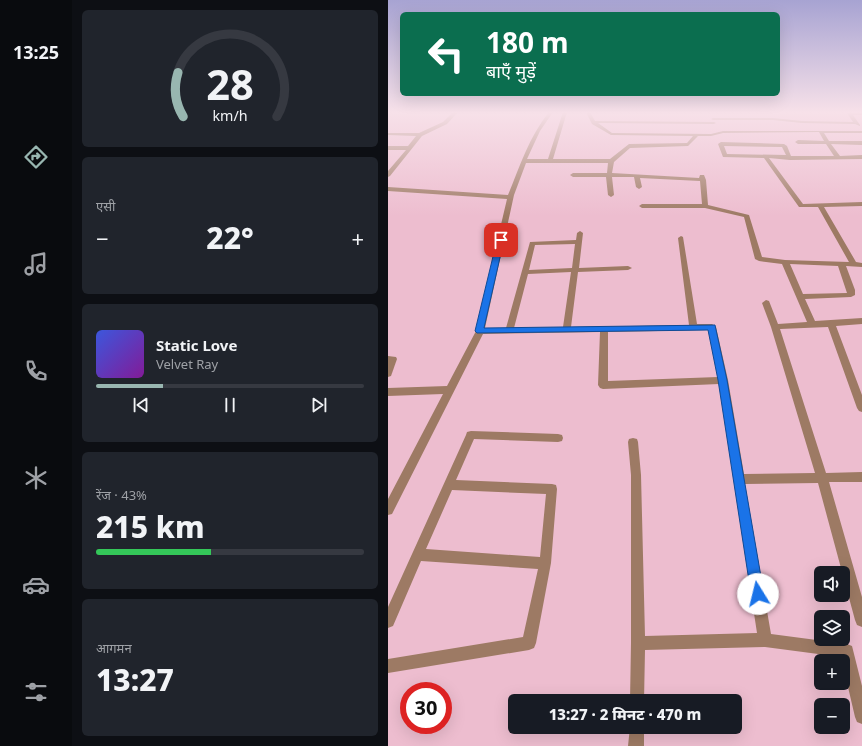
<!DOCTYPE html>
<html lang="hi">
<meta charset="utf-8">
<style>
:root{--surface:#171b24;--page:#20242c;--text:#f1f3f6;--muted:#9ea1a6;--line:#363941;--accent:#98b6b0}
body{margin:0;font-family:"Noto Sans","Noto Sans Devanagari",sans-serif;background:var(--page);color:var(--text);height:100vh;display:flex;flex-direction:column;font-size:15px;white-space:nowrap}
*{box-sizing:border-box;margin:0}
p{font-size:13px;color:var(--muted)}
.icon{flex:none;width:22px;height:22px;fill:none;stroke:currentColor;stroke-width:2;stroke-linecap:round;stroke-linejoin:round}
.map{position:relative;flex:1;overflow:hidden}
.side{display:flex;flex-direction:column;gap:10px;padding:10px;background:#0d0f14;width:316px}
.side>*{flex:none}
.top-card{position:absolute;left:12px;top:12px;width:380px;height:84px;border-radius:6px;box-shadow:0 4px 16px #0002;background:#0b6e4f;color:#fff;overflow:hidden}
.tools{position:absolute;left:426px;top:566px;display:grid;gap:8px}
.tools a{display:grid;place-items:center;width:36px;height:36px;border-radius:6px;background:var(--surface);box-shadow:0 4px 16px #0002;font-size:20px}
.speed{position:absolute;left:12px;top:682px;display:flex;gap:8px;font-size:20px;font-weight:700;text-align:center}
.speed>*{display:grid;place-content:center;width:52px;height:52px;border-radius:50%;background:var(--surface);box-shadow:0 4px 16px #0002;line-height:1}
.speed .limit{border:6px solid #d22;background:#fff;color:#111}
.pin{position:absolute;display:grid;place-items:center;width:34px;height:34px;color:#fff;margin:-17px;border-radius:8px;box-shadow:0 2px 6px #0006}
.me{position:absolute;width:44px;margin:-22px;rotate:351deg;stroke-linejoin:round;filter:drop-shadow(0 0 3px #0008)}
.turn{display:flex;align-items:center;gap:14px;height:84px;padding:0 20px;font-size:18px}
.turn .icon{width:52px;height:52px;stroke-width:2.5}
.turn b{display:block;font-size:28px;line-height:34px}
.big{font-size:30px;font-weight:800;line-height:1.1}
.side .card{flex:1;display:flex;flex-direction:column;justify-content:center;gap:6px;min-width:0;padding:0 14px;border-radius:6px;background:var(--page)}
.side .dial{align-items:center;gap:0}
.dial svg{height:104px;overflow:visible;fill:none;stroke:var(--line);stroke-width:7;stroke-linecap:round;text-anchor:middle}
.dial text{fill:var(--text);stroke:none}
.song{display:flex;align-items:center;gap:12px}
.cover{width:48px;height:48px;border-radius:6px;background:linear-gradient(135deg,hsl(230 70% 55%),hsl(290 70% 35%))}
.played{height:4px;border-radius:2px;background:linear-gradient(90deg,var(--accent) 25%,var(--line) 25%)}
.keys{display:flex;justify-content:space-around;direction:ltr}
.heat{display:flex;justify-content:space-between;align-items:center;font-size:22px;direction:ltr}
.charge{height:6px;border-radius:3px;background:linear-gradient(90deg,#34c759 43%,var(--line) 0)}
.trip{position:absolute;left:120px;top:694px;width:234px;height:40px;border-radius:6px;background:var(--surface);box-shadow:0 4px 16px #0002;font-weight:800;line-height:40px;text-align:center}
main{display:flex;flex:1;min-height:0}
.menu{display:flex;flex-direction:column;width:72px;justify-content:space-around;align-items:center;background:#090b0e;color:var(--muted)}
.menu .icon{width:28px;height:28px}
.menu .active{color:var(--accent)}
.menu b{font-size:18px;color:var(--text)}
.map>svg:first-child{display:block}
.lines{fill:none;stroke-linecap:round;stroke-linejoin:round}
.minor{fill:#9d7a64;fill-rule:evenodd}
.route{fill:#1a73e8;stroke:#114b97}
</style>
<main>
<nav class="menu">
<b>13:25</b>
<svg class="icon active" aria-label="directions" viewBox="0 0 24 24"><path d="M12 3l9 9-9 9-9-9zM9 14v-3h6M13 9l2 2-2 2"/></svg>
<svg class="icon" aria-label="music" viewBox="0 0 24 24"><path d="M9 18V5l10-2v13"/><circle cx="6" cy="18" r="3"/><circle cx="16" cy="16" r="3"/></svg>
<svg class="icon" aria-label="phone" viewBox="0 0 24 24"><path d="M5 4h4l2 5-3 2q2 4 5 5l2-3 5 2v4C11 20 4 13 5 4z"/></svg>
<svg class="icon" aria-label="climate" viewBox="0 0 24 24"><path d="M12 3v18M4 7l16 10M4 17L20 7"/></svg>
<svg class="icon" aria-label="car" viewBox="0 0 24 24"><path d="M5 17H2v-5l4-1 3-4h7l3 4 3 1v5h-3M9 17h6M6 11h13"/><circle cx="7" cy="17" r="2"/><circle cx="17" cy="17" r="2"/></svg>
<svg class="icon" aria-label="filters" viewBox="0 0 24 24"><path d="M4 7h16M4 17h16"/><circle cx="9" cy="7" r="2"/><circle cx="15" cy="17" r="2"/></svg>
</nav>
<section class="side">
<div class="card dial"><svg viewBox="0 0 100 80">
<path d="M14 69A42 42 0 1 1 86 69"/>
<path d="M14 69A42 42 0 0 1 10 35" stroke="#98b6b0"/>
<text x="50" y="56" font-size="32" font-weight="700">28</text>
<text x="50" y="72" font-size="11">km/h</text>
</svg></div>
<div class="card"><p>एसी</p>
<div class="heat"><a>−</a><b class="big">22°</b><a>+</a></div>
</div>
<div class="card">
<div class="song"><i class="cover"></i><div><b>Static Love</b><p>Velvet Ray</p></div></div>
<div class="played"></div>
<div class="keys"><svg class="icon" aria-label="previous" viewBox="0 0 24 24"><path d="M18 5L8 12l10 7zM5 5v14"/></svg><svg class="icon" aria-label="pause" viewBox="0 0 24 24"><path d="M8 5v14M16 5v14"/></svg><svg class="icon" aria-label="next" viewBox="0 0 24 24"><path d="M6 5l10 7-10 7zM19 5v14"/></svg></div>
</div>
<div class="card"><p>रेंज · 43%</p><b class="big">215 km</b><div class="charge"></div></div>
<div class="card"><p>आगमन</p><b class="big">13:27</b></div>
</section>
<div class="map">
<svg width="474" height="746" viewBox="0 0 474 746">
<rect width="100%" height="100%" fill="#edbdcf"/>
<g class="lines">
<!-- minor -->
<g class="minor">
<path d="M65,112H70L59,124L34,136L2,176L0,177V171L18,150H0V146H20L28,136L0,135V133H31L55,122Z"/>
<path d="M161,112H165L152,131L139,159H160L175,112H179L165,159H222L241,144L299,143L305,136L223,135L204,124L198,112H202L207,121L326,122L328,123L326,124L210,123L224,133L323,134L335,131H474V133H436L441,141H474V145L443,144L452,156L474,155V159L402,160L381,158L415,204L474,202V206L436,207L468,262L474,263V267L458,266L467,290V295L463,297L417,299L427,321L474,318V324L448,326L474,395V412L471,411L469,408L440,327L392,329L438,473L474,472V482H441L474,597V627L469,625L467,620L430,483L357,484L383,634L459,644L464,646L474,686V724L469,722L467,717L453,657L377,647L257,650L256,701H242L243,643V475L240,442L241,439L245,438L249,439L250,442L253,475L257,636L369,633L331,384L215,389L212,388L210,385L212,332L95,334L4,514L0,515V499L55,394L0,396V388L59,386L88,331L119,199L0,191V187L120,195C132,166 141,137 161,112ZM431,132L436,141L410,140L407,142L410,144H438L446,156H403L399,146L396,144L333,142L330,144L335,157L376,158L411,207H430L461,262L397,260L374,257L361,215L320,205L318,180L316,175H312L311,178L224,173L226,162L242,148L300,146L310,136H323L335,133ZM336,146L394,147L398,155L339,154ZM138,163H220L219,173H185L182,175L185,177H218L220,195L223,197L226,195L224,177H246L248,187L251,189L254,187L252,178L312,181L314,204H254L251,206L254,208H317L356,217L367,259L371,261L394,264L419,322L390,324L381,301L378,300L374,303L383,327L427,473L356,474L340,380L328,327L324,324H309L295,237L293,236L290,238L301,325L183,327L190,272L240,270L244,268L240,266L191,268L195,233L192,231L189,233L188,240L142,242L118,328H97L126,195ZM187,244L184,268L141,270L147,245ZM402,264L450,266L459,293L415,294ZM183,272L175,327L126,328L140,274ZM320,330L330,377L220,381V332Z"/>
<path d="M459,113H474V115H465L472,125V126L467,124L414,123L385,120H325L323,119L325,118H385L414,121L465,122Z"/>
<path d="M0,356L8,357L9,359L3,376L0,377Z"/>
<path d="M83,431L170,434L174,435L175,438L174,441L170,442L86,439L68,480L164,484L168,485L169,489L163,563L148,643L146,648L141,650L0,673V659L135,637L150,569L33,561L5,626L0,628V607L78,435L79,432ZM64,490L158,494L152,557L38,549Z"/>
<path d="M242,727H256V746H240Z"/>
</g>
</g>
<!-- sky -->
<linearGradient id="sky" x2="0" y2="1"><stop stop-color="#a7a3d2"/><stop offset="0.52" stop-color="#f7e1e9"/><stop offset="1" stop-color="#f7e1e9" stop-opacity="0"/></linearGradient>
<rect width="474" height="216" fill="url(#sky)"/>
<!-- route -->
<path class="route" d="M113,238L116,240L96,328L327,325L339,380L376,594L374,599L370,601L365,599L363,594L330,380L320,330L89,333L87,331L109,240Z"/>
</svg>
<div class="tools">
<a><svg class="icon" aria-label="sound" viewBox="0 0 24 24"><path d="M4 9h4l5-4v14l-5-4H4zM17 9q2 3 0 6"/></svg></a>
<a><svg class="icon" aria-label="layers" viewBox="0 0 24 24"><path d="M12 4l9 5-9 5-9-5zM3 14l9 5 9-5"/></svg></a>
<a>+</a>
<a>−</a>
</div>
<div class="speed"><div class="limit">30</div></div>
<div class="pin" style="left:113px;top:240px;background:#d93025"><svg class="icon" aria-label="arrive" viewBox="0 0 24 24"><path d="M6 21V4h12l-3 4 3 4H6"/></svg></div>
<svg class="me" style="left:370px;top:594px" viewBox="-20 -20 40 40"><circle r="19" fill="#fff"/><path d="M0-13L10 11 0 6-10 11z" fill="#1a73e8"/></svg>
<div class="trip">13:27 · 2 मिनट · 470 m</div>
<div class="top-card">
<div class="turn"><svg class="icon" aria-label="left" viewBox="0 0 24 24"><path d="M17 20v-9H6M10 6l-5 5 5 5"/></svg><div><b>180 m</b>बाएँ मुड़ें</div></div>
</div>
</div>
</main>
